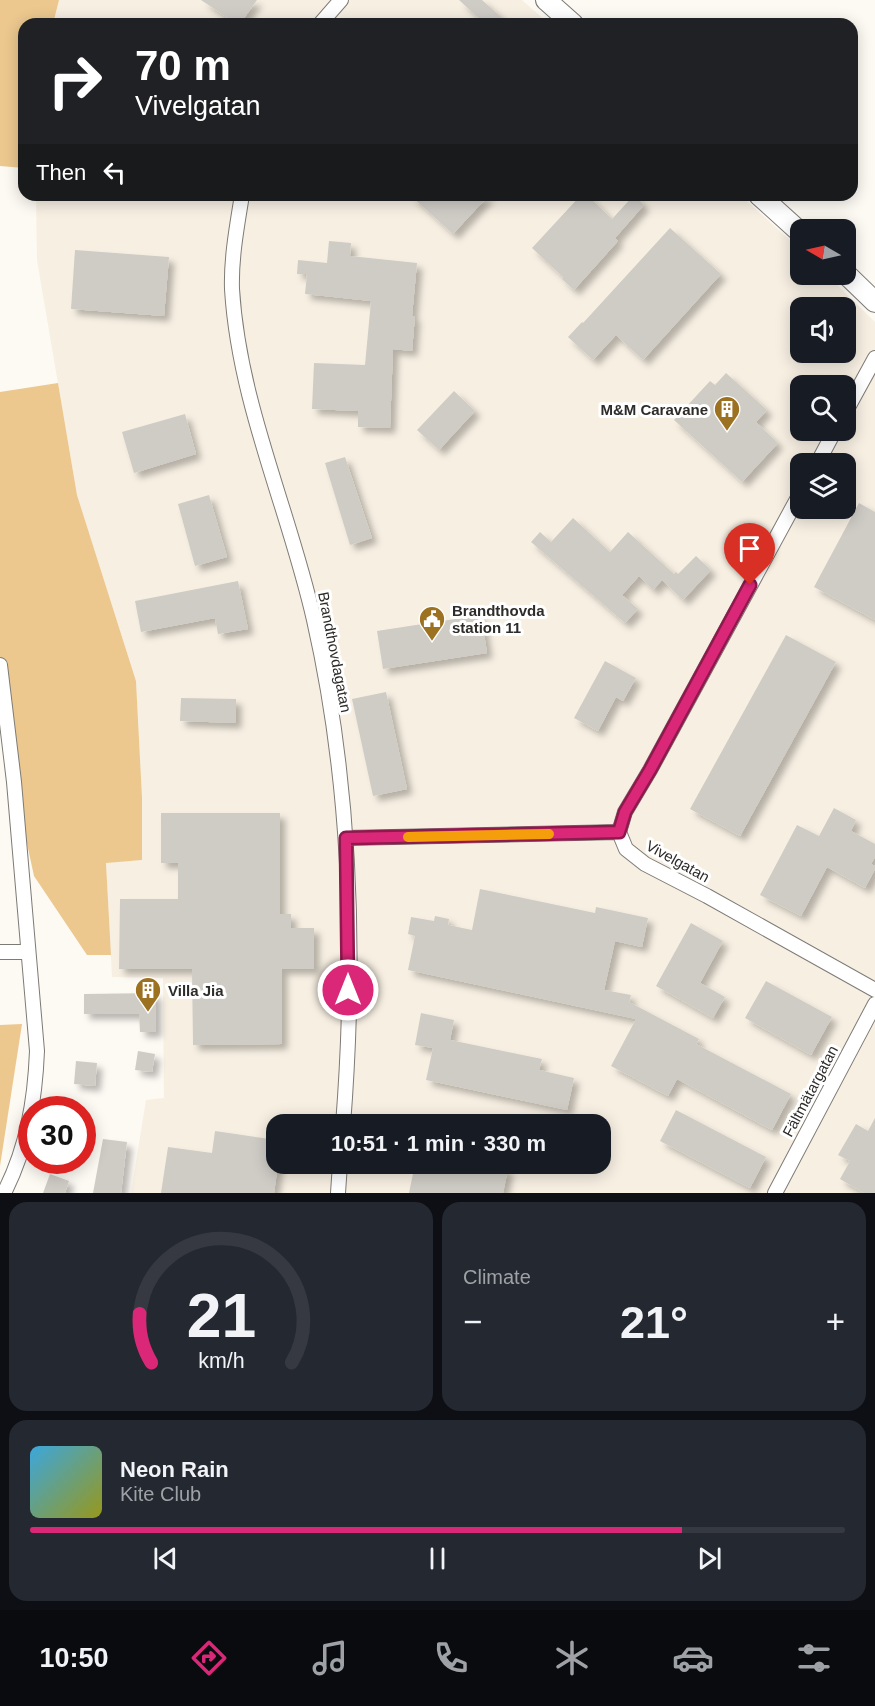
<!DOCTYPE html>
<meta charset="utf-8">
<style>
:root{--surface:#171b24;--page:#242831;--text:#f1f3f6;--muted:#9ea1a6;--line:#363941;--accent:#db2777}
body{margin:0;font-family:Helvetica,sans-serif;background:var(--page);color:var(--text);height:100vh;display:flex;flex-direction:column;font-size:22px;white-space:nowrap}
*{box-sizing:border-box;margin:0}
p{font-size:20px;color:var(--muted)}
.icon{flex:none;width:33px;height:33px;fill:none;stroke:currentColor;stroke-width:2;stroke-linecap:round;stroke-linejoin:round}
.map{position:relative;height:1193px;overflow:hidden}
.details{display:flex;flex-direction:column;gap:9px;padding:9px;background:#0d0f14;flex:1}
.details>*{flex:none}
.banner{position:absolute;left:18px;top:18px;width:840px;height:183px;border-radius:18px;box-shadow:0 3px 15px #0003;background:#202124;color:#fff;overflow:hidden}
.needle{width:39px;rotate:279deg}
.tools{position:absolute;left:790px;top:219px;display:grid;gap:12px}
.tools a{display:grid;place-items:center;width:66px;height:66px;border-radius:12px;background:var(--surface);box-shadow:0 3px 15px #0003;font-size:30px}
.speed{position:absolute;left:18px;top:1096px;display:flex;gap:12px;font-size:30px;font-weight:700;text-align:center}
.speed>*{display:grid;place-content:center;width:78px;height:78px;border-radius:50%;background:var(--surface);box-shadow:0 3px 15px #0003;line-height:1}
.speed .limit{border:9px solid #d22;background:#fff;color:#111}
.pin{position:absolute;display:grid;place-items:center;width:51px;height:51px;color:#fff;margin:-62px -26px;border-radius:50% 50% 50% 0;rotate:-45deg;box-shadow:0 0 6px #0007}
.pin .icon{rotate:45deg}
.me{position:absolute;width:66px;margin:-33px;rotate:0deg;stroke-linejoin:round;filter:drop-shadow(0 0 4px #0008)}
.turn{display:flex;align-items:center;gap:21px;height:126px;padding:0 18px;font-size:27px}
.turn .icon{width:78px;height:78px;stroke-width:2.5}
.turn b{display:block;font-size:42px;line-height:51px}
.then{display:flex;align-items:center;height:57px;padding:0 18px;background:#0003;gap:12px;font-size:22px}
.big{font-size:45px;font-weight:700;line-height:1.1}
.details .widget{flex:1;display:flex;flex-direction:column;justify-content:center;gap:9px;min-width:0;padding:0 21px;border-radius:18px;background:var(--page)}
.details .dial{align-items:center;gap:0}
.dial svg{height:156px;overflow:visible;fill:none;stroke:var(--line);stroke-width:7;stroke-linecap:round;text-anchor:middle}
.dial text{fill:var(--text);stroke:none}
.song{display:flex;align-items:center;gap:18px}
.cover{width:72px;height:72px;border-radius:9px;background:linear-gradient(135deg,hsl(200 70% 55%),hsl(60 70% 35%))}
.played{height:6px;border-radius:3px;background:linear-gradient(90deg,var(--accent) 80%,var(--line) 80%)}
.keys{display:flex;justify-content:space-around;direction:ltr}
.heat{display:flex;justify-content:space-between;align-items:center;font-size:33px;direction:ltr}
.details .tiles{flex:1;display:grid;gap:9px;grid-template-columns:1fr 1fr}
.widget:last-child{grid-column:span 2}
.trip{position:absolute;left:266px;top:1114px;width:345px;height:60px;border-radius:18px;background:var(--surface);box-shadow:0 3px 15px #0003;font-weight:700;line-height:60px;text-align:center}
.tab-bar{display:flex;height:96px;justify-content:space-around;align-items:center;background:#090b0e;color:var(--muted)}
.tab-bar .icon{width:42px;height:42px}
.tab-bar .current{color:var(--accent)}
.tab-bar b{font-size:27px;color:var(--text)}
.map>svg:first-child{display:block}
.built{fill:#f7efe2;fill-rule:evenodd}
.green{fill:#ecc88f}
.building{fill:#cfccc6;filter:url(#shadow)}
.lines{fill:none;stroke-linecap:round;stroke-linejoin:round}
.street-casing{stroke:#7e7b76;stroke-width:16}
.secondary-casing{stroke:#7e7b76;stroke-width:22}
.street{stroke:#fff;stroke-width:14}
.secondary{stroke:#fff;stroke-width:20}
.route-casing{stroke:#8e194d;stroke-width:15}
.route{stroke:#db2777;stroke-width:10}
.slow{stroke:#f59e0b;stroke-width:10}
.labels{text-anchor:middle;dominant-baseline:central;stroke-width:6;stroke-linejoin:round;paint-order:stroke}
.poi-label{font-size:15px;font-weight:bold;fill:#2e2c2a;stroke:#fff;text-anchor:start}
.street-label{font-size:15px;fill:#2e2c2a;stroke:#fff}
</style>
<div class="map">
<svg width="875" height="1193" viewBox="0 0 875 1193">
<defs>
<filter id="shadow"><feDropShadow dx="5.5" dy="5.5" stdDeviation="3" flood-color="#0004"/></filter>
</defs>
<rect width="100%" height="100%" fill="#fdf9f3"/>
<!-- built -->
<g class="built">
<path d="M59,0H522L549,24H53Z"/>
<path d="M36,195H740L801,250V274L827,275L875,322V1193H131L146,1100L164,1098L163,978L112,977L106,862L142,860V797L136,681L77,495L37,260ZM801,308H846V352H801ZM801,386H846V430H801ZM801,464H846V508H801ZM276,1125H600V1164H276Z"/>
</g>
<!-- green -->
<g class="green">
<path d="M0,0H59L53,24H24V168L0,166Z"/>
<path d="M58,383L77,495L136,681L142,797V860L106,863L111,955H87L34,876L15,788L0,669V392Z"/>
<path d="M22,1024L0,1166V1025Z"/>
</g>
<!-- building -->
<g class="building">
<path d="M201,0H257L240,24H237Z"/>
<path d="M459,0H482L509,24H485Z"/>
<path d="M410,195H489L453,234Z"/>
<path d="M581,195H587L612,219L634,195L644,205L615,238L618,241L574,290L562,279L563,277L532,248Z"/>
<path d="M670,228L721,274L643,360L616,335L593,360L568,337L582,322L583,323Z"/>
<path d="M329,241L351,243L350,256L417,263L412,316H415L412,351L393,349L390,428L358,427V411L312,409L314,363L365,365L371,301L305,294L307,274H297L298,260L327,263Z"/>
<path d="M75,250L169,257L164,316L71,309Z"/>
<path d="M726,373L767,410L756,422L778,443L742,482L674,420L710,381L715,385Z"/>
<path d="M454,391L475,411L439,450L417,430Z"/>
<path d="M185,414L196,454L134,473L122,432Z"/>
<path d="M345,457L372,538L350,545L325,463Z"/>
<path d="M209,495L227,557L195,566L178,504Z"/>
<path d="M859,503L875,512V620L814,587Z"/>
<path d="M573,518L610,552L628,532L674,574L676,572L678,574L696,556L711,570L683,600L662,580L653,590L639,576L622,595L638,609L625,623L531,542L540,532L551,542Z"/>
<path d="M238,581L248,629L218,634L215,618L141,632L135,601Z"/>
<path d="M481,615L487,653L383,669L377,631Z"/>
<path d="M786,635L836,662L740,836L690,809Z"/>
<path d="M605,661L636,678L623,701L616,697L598,731L574,718Z"/>
<path d="M386,692L407,789L373,796L352,699Z"/>
<path d="M181,698L236,699V723L180,721Z"/>
<path d="M834,808L856,820L851,831L875,844V857L871,864L875,866V869L865,888L827,867L801,916L760,895L797,825L819,836Z"/>
<path d="M161,813H280V914H291V928H314V969H282V1044L193,1045L192,969H119L120,899H178V863H161Z"/>
<path d="M480,889L595,913L596,907L648,918L642,947L615,941L604,990L631,995L629,1002L699,1039L696,1044L791,1094L772,1130L677,1079L668,1096L611,1066L636,1019L408,970L415,936L408,934L411,917L434,921L435,916L449,919L448,925L472,930Z"/>
<path d="M691,923L723,941L700,983L725,997L713,1018L656,986Z"/>
<path d="M766,981L832,1017L811,1055L745,1018Z"/>
<path d="M156,993V1032H140L139,1014H84V994Z"/>
<path d="M421,1013L454,1020L450,1040L542,1059L539,1070L574,1078L567,1110L426,1080L433,1048L415,1045Z"/>
<path d="M138,1051L155,1054L152,1072L135,1070Z"/>
<path d="M76,1061L97,1063L95,1086L74,1084Z"/>
<path d="M676,1110L766,1157L750,1188L660,1141Z"/>
<path d="M875,1118V1193H864L840,1179L850,1161L838,1155L856,1124L868,1131Z"/>
<path d="M215,1131L276,1140V1164H278L274,1193H161L168,1147L212,1153Z"/>
<path d="M103,1139L127,1142L121,1193H93Z"/>
<path d="M415,1164H483L508,1169L503,1193H409Z"/>
<path d="M50,1174L69,1181L65,1193H43Z"/>
</g>
<g class="lines">
<!-- street casing -->
<g class="street-casing">
<g id="street">
<path d="M320,24L341,0"/>
<path d="M242,195C237,226 231,258 232,289C239,404 289,509 314,620C351,783 356,959 343,1125"/>
<path d="M846,411L875,358"/>
<path d="M817,464L835,430"/>
<path d="M0,665L14,782L37,1051C35,1101 27,1148 4,1193"/>
<path d="M619,832L625,812L650,770L801,492"/>
<path d="M346,838L619,832L626,849L645,864L707,896L875,990"/>
<path d="M0,952H28"/>
<path d="M338,1193L340,1164"/>
<path d="M775,1193L875,1004"/>
</g>
</g>
<!-- secondary casing -->
<g class="secondary-casing">
<g id="secondary">
<path d="M546,0L573,24"/>
<path d="M759,195L801,233"/>
<path d="M846,274L875,302"/>
</g>
</g>
<!-- street -->
<use href="#street" class="street"/>
<!-- secondary -->
<use href="#secondary" class="secondary"/>
</g>
<g class="lines">
<!-- route casing -->
<g class="route-casing">
<path id="route" d="M348,990L346,838L619,832L625,812L650,770L750,585"/>
</g>
<!-- route -->
<use href="#route" class="route"/>
<!-- slow -->
<path class="slow" d="M408,837L549,834"/>
</g>
<!-- icons -->
<defs>
<g id="building-pin" transform="scale(1.35)"><path d="M0 17L-7.5 6A9.5 9.5 0 1 1 7.5 6Z" fill="#9c7120" stroke="#fff"/><path d="M-4-6H4V6H1V3H-1V6H-4ZM-2.5-4.3h1.7v1.8h-1.7ZM.8-4.3h1.7v1.8H.8ZM-2.5-1h1.7V.8h-1.7ZM.8-1h1.7V.8H.8Z" fill="#fff"/></g>
<g id="civic-pin" transform="scale(1.35)"><path d="M0 17L-7.5 6A9.5 9.5 0 1 1 7.5 6Z" fill="#9c7120" stroke="#fff"/><path d="M-.6-6.5H3V-4.5H.6V-3L4-1V1h2V6H-6V1h2V-1L-.6-3ZM-1.2 2.5V6h2.4V2.5Z" fill="#fff"/></g>
</defs>
<g fill-rule="evenodd">
<use href="#building-pin" x="727" y="409"/>
<use href="#civic-pin" x="432" y="619"/>
<use href="#building-pin" x="148" y="990"/>
</g>
<g class="labels">
<!-- poi labels -->
<g class="poi-label">
<text x="708" y="409" text-anchor="end">M&amp;M Caravane</text>
<text x="452" y="610">Brandthovda<tspan x="452" dy="17">station 11</tspan></text>
<text x="168" y="990">Villa Jia</text>
</g>
<!-- street labels -->
<g class="street-label">
<text transform="translate(335 652) rotate(79)">Brandthovdagatan</text>
<text transform="translate(678 861) rotate(29)">Vivelgatan</text>
<text transform="translate(810 1091) rotate(-62)">Fältmätargatan</text>
</g>
</g>
</svg>
<div class="tools">
<a><svg class="needle" viewBox="-14 -14 28 28"><path d="M0-13l5 13h-10z" fill="#e53935"/><path d="M0 13l5-13h-10z" fill="#9ea1a6"/></svg></a>
<a><svg class="icon" aria-label="sound" viewBox="0 0 24 24"><path d="M4 9h4l5-4v14l-5-4H4zM17 9q2 3 0 6"/></svg></a>
<a><svg class="icon" aria-label="search" viewBox="0 0 24 24"><circle cx="10" cy="10" r="6"/><path d="M15 15l6 6"/></svg></a>
<a><svg class="icon" aria-label="layers" viewBox="0 0 24 24"><path d="M12 4l9 5-9 5-9-5zM3 14l9 5 9-5"/></svg></a>
</div>
<div class="speed"><div class="limit">30</div></div>
<div class="pin" style="left:750px;top:585px;background:#d93025"><svg class="icon" aria-label="arrive" viewBox="0 0 24 24"><path d="M6 21V4h12l-3 4 3 4H6"/></svg></div>
<svg class="me" style="left:348px;top:990px" viewBox="-20 -20 40 40"><circle r="17" fill="#db2777" stroke="#fff" stroke-width="3"/><path d="M0-11L8 9 0 5-8 9z" fill="#fff"/></svg>
<div class="trip">10:51 · 1 min · 330 m</div>
<div class="banner">
<div class="turn"><svg class="icon" aria-label="right" viewBox="0 0 24 24"><path d="M7 20v-9h11M14 6l5 5-5 5"/></svg><div><b>70 m</b>Vivelgatan</div></div>
<div class="then">Then<svg class="icon" aria-label="left" viewBox="0 0 24 24"><path d="M17 20v-9H6M10 6l-5 5 5 5"/></svg></div>
</div>
</div>
<section class="details">
<div class="tiles">
<div class="widget dial"><svg viewBox="0 0 100 80">
<path d="M14 69A42 42 0 1 1 86 69"/>
<path d="M14 69A42 42 0 0 1 8 44" stroke="#db2777"/>
<text x="50" y="56" font-size="32" font-weight="700">21</text>
<text x="50" y="72" font-size="11">km/h</text>
</svg></div>
<div class="widget"><p>Climate</p>
<div class="heat"><a>−</a><b class="big">21°</b><a>+</a></div>
</div>
<div class="widget">
<div class="song"><i class="cover"></i><div><b>Neon Rain</b><p>Kite Club</p></div></div>
<div class="played"></div>
<div class="keys"><svg class="icon" aria-label="previous" viewBox="0 0 24 24"><path d="M18 5L8 12l10 7zM5 5v14"/></svg><svg class="icon" aria-label="pause" viewBox="0 0 24 24"><path d="M8 5v14M16 5v14"/></svg><svg class="icon" aria-label="next" viewBox="0 0 24 24"><path d="M6 5l10 7-10 7zM19 5v14"/></svg></div>
</div>
</div>
</section>
<nav class="tab-bar">
<b>10:50</b>
<svg class="icon current" aria-label="directions" viewBox="0 0 24 24"><path d="M12 3l9 9-9 9-9-9zM9 14v-3h6M13 9l2 2-2 2"/></svg>
<svg class="icon" aria-label="music" viewBox="0 0 24 24"><path d="M9 18V5l10-2v13"/><circle cx="6" cy="18" r="3"/><circle cx="16" cy="16" r="3"/></svg>
<svg class="icon" aria-label="phone" viewBox="0 0 24 24"><path d="M5 4h4l2 5-3 2q2 4 5 5l2-3 5 2v4C11 20 4 13 5 4z"/></svg>
<svg class="icon" aria-label="climate" viewBox="0 0 24 24"><path d="M12 3v18M4 7l16 10M4 17L20 7"/></svg>
<svg class="icon" aria-label="car" viewBox="0 0 24 24"><path d="M5 17H2v-5l4-1 3-4h7l3 4 3 1v5h-3M9 17h6M6 11h13"/><circle cx="7" cy="17" r="2"/><circle cx="17" cy="17" r="2"/></svg>
<svg class="icon" aria-label="filters" viewBox="0 0 24 24"><path d="M4 7h16M4 17h16"/><circle cx="9" cy="7" r="2"/><circle cx="15" cy="17" r="2"/></svg>
</nav>
